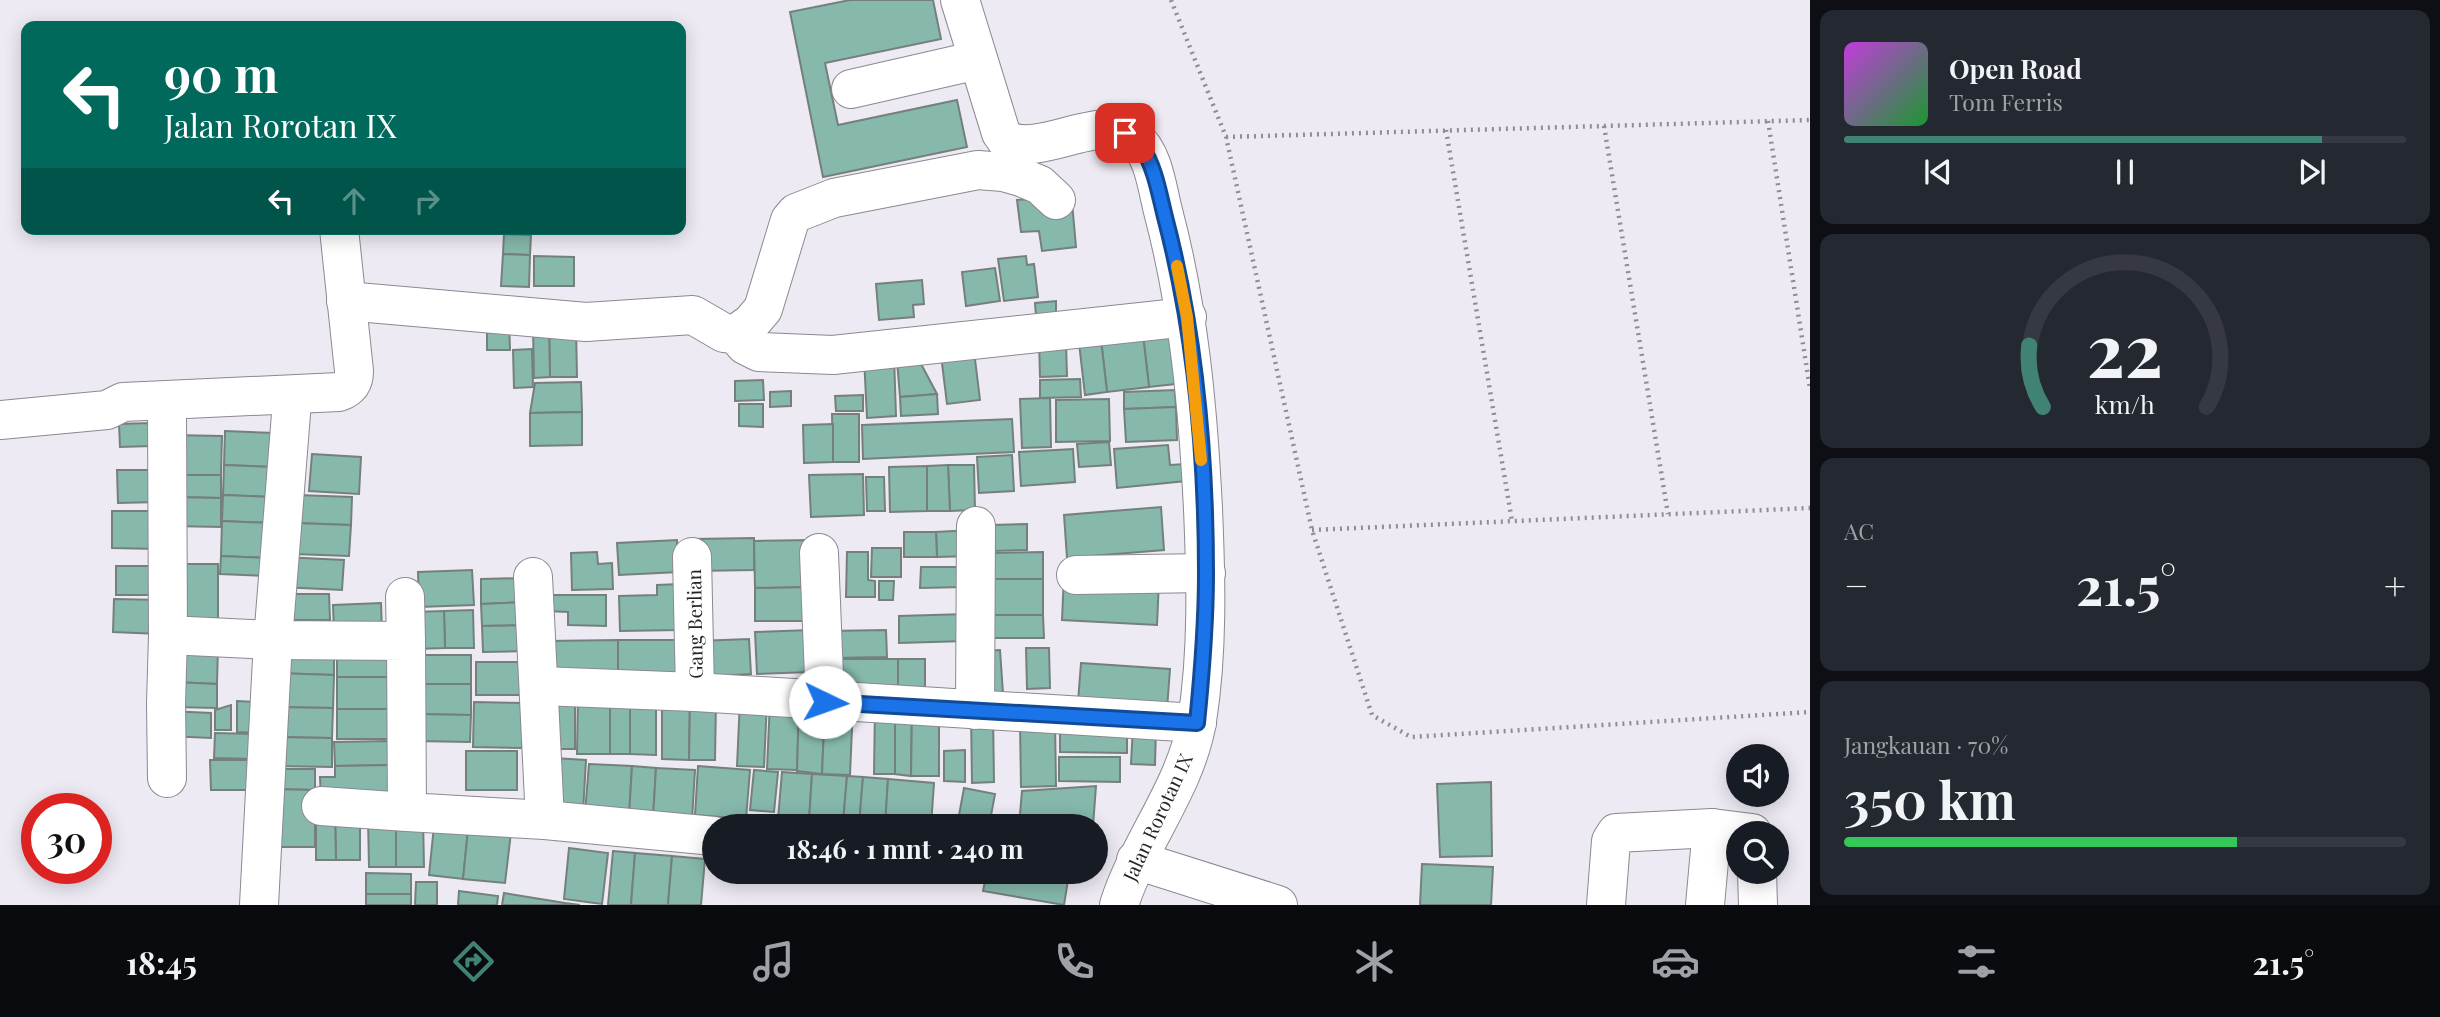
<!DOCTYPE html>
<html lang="id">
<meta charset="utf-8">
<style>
:root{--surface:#171b24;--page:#242831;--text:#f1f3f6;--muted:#9ea1a6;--line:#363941;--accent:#408274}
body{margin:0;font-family:"Playfair Display",serif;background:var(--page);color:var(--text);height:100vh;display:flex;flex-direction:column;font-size:26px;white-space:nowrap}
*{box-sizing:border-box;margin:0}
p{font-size:23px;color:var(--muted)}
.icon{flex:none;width:38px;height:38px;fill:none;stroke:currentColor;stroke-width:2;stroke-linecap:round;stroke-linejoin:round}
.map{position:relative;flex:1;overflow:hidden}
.panel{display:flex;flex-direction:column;gap:10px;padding:10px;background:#0d0f14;width:630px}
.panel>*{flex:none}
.hud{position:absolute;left:21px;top:21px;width:665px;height:214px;border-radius:14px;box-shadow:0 4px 18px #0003;background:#00695c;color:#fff;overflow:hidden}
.controls{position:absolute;left:1726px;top:744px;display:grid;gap:14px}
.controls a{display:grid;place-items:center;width:63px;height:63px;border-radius:50%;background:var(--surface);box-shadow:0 4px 18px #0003;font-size:35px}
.speed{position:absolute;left:21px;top:793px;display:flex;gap:14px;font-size:35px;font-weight:700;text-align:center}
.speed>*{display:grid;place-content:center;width:91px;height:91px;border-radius:50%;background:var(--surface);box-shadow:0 4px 18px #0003;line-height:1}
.speed .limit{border:10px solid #d22;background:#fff;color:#111}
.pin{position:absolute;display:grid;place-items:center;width:60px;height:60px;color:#fff;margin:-30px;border-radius:14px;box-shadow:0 4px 10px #0006}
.me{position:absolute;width:77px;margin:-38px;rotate:93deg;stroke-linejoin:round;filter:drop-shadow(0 0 5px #0008)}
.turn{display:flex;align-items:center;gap:24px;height:147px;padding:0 28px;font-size:32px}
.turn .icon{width:91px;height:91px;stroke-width:2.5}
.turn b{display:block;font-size:49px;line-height:60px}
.lanes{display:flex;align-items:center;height:66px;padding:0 28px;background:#0003;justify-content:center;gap:35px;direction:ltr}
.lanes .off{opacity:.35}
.big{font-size:52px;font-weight:700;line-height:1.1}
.panel .widget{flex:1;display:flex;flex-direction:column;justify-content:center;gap:10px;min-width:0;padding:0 24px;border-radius:14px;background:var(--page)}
.panel .dial{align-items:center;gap:0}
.dial svg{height:182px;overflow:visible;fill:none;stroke:var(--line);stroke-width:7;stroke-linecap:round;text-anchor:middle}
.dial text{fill:var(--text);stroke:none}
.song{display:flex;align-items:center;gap:21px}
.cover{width:84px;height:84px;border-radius:10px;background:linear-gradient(135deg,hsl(290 70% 55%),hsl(130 70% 35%))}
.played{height:7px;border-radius:4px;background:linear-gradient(90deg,var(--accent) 85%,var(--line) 85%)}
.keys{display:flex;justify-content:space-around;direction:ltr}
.heat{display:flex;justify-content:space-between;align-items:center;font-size:38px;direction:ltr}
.charge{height:10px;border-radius:5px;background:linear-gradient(90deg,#34c759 70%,var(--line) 0)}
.trip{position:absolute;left:702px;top:814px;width:406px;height:70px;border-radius:35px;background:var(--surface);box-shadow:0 4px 18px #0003;font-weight:700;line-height:70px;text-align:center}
.tab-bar{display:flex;height:112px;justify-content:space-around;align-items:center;background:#090b0e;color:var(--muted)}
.tab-bar .icon{width:49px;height:49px}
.tab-bar .on{color:var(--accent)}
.tab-bar b{font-size:32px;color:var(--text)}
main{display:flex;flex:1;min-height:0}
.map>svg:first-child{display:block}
.building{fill:#86b8ac;stroke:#75807d;stroke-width:2}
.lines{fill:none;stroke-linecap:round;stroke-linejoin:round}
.minor-casing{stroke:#8b8891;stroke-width:40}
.path{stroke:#8f8d94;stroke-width:4.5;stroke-dasharray:2 5;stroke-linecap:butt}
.minor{stroke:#fff;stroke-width:38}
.route-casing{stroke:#114b97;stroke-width:18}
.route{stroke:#1a73e8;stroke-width:12}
.slow{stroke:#f59e0b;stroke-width:12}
.labels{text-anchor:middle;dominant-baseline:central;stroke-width:7;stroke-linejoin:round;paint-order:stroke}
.street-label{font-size:19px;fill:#262529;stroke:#fff}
</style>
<main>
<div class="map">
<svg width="1810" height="905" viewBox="0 0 1810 905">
<rect width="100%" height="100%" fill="#edeaf4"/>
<!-- building -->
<g class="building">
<path d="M850,0H933L941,39L825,63L838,125L957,100L967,147L823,177L790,12Z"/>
<path d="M1044,198L1072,202L1076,247L1042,251L1039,231L1021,232L1017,200Z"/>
<path d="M504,229H531V235L504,234Z"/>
<path d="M504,234L531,235L530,255L503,254Z"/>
<path d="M503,254L530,255L529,287L501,286Z"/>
<path d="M534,256L574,257V286H534Z"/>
<path d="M1026,256L1027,265L1034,264L1038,297L1004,301L998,259Z"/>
<path d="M995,268L1000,301L966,306L962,272Z"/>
<path d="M922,280L924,304L913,305L914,317L879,320L876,284Z"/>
<path d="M1056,301V315L1036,317L1035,303Z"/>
<path d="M487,321H509L510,350H487Z"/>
<path d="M1168,323L1175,384L1149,387L1142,326Z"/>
<path d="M1142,326L1149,387L1107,392L1100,331Z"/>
<path d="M549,327H576L577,377H550Z"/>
<path d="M549,327L550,377L534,378L533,328Z"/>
<path d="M1100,331L1107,392L1085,395L1078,334Z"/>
<path d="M1039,338L1066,343L1067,376L1040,377Z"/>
<path d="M532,349L533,387L514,388L513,350Z"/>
<path d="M974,351L980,400L947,404L941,355Z"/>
<path d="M894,356L896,416L867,418L864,357Z"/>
<path d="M897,361L921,364L937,394L900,397Z"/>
<path d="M1080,379L1081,397L1040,398V380Z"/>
<path d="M763,380L764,400L735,401V381Z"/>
<path d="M581,382L582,412L530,413L535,383Z"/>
<path d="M1175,390L1176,407L1124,409V392Z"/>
<path d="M791,391V406L770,407V392Z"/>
<path d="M937,394L938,414L901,416L900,397Z"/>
<path d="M863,395V411H836L835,396Z"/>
<path d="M1050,398L1051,447L1022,448L1020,399Z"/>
<path d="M1109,399L1110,441L1056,442V400Z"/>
<path d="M739,404H763V427L739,426Z"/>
<path d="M1176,407L1177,440L1126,442L1124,409Z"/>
<path d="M582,412V445L530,446V413Z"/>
<path d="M832,414H859V462H833Z"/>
<path d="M1012,419L1014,452L863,459L862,425Z"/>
<path d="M150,423L151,446L120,447L119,424Z"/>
<path d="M833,424V462L804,463L803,425Z"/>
<path d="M225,431L275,433L273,467L224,465Z"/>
<path d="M172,435L222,436L221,475H171Z"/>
<path d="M1109,442L1111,465L1079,467L1077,444Z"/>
<path d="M1168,445L1170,465L1185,464L1186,481L1117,488L1114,449Z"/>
<path d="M1073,449L1075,482L1021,486L1019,452Z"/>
<path d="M312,454L361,457L359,494L309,491Z"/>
<path d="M1012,455L1014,491L979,493L977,457Z"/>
<path d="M224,465L273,467L272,497L223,495Z"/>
<path d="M948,465H974L975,510L950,511Z"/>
<path d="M948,465L950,511H927V466Z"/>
<path d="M927,466V511L890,512L889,467Z"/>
<path d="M117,470H158L159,502L118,503Z"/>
<path d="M863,474L864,515L811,517L809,475Z"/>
<path d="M171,475H221V498L171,497Z"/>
<path d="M866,477H884L885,511H867Z"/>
<path d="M223,495L272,497L271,523L222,521Z"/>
<path d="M297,495L352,497L351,525L295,523Z"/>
<path d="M171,497L221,498V527L171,526Z"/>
<path d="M1161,507L1164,550L1067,558L1064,515Z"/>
<path d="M112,511H158V549L112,548Z"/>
<path d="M222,521L271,523L269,558L221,556Z"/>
<path d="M295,523L351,525L349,556L294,554Z"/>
<path d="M1027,524V550L993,551L992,525Z"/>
<path d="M971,530L972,556L937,557L936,532Z"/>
<path d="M904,532H936L937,557H904Z"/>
<path d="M754,538V570L694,571V539Z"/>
<path d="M677,540L679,572L619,575L617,543Z"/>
<path d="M812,540L813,587L755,588L754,541Z"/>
<path d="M872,548H901V577H871Z"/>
<path d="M597,552L598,564L612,563L613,589L572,590L571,553Z"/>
<path d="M847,552H868V580L875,581V597H846Z"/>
<path d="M1043,552V579H989V553Z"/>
<path d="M221,556L269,558V576L220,574Z"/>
<path d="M283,557L344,560L342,590L281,587Z"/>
<rect x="176" y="564" width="42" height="60"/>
<rect x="116" y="566" width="42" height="29"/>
<path d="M921,567H965V587L920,588Z"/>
<path d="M472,570L474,605L419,607L418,572Z"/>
<path d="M1064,575L1159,580L1157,625L1062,620Z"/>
<path d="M526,578L527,602L481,604V579Z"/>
<rect x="989" y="579" width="54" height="36"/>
<path d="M879,581H894L893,600H879Z"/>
<path d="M679,584L680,630L620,631L619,596L657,595V585Z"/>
<path d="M813,587V621H755V588Z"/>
<path d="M291,594H329L330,620H292Z"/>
<path d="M547,595H606V626L568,625V612L547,611Z"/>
<path d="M114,599L161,600L160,634L113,632Z"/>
<path d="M527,602V625L482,626L481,604Z"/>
<path d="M381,603L382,632L334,633L333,605Z"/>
<path d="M473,610L474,648H445L444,611Z"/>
<path d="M444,611L445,648L414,649L413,612Z"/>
<path d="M966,614V641L899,643V616Z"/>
<path d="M989,615H1043L1044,638H990Z"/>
<path d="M527,625L528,651L483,652L482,626Z"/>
<path d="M811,630L812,672L757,674L755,632Z"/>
<path d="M886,630L887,657L831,658L830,631Z"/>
<path d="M749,639L751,674L699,677L697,641Z"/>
<path d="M618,640V677H548L547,641Z"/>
<path d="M618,640H677L678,676L618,677Z"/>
<path d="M276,642L334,644V675L275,673Z"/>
<path d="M174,646L218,647L217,684L173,682Z"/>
<rect x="337" y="647" width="51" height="30"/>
<path d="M1026,648H1049L1050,688L1027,689Z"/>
<path d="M1000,650L1003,693L983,694L980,651Z"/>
<path d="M416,655H471V684H415Z"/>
<path d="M841,659H898V689H840Z"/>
<rect x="898" y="659" width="27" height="30"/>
<rect x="476" y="662" width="48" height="33"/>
<path d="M1081,663L1170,669L1167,709L1078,702Z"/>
<path d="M275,673L334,675L333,708L274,707Z"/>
<rect x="337" y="677" width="51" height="32"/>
<path d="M173,682L217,684V708L173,707Z"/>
<path d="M415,684H471V715L415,714Z"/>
<path d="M578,694H610V754H577Z"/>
<rect x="610" y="694" width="20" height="60"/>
<path d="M630,694H656V755L630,754Z"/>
<rect x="548" y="696" width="27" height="53"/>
<path d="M662,699L690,700L689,760L662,759Z"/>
<path d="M690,700H716L715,760H689Z"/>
<path d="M740,700L767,701L764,767L737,766Z"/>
<path d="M237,701L256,702V733L237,732Z"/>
<path d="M770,701L799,703L797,770L767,769Z"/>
<path d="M474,702L523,703L522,748L473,747Z"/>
<path d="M799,703L825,704L822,774L797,771Z"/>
<path d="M825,704L853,705L850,775L822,774Z"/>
<path d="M231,705V730H215V710Z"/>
<path d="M274,707L333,708L332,738L273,737Z"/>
<path d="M875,707H895V774H874Z"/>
<path d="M895,707L912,709L911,776L895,774Z"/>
<rect x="337" y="709" width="51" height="30"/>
<path d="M912,709H939V776H911Z"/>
<path d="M168,711L211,713V738L167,736Z"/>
<path d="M971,713H993L994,782L972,783Z"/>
<path d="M415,714L471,715L470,742L415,741Z"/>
<path d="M1060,721L1127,722V753L1060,752Z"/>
<path d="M1055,722L1056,786L1021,787L1020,723Z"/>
<path d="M1133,726L1156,727L1155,765L1131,764Z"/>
<path d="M215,733L254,734L253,759L214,758Z"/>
<path d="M273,737L332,738V767L272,766Z"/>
<path d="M389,741L390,765L335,766L334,742Z"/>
<path d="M965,750V782L944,781V751Z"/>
<rect x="466" y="751" width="51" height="39"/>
<path d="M1059,757H1120V782L1059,781Z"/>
<path d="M553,758L586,760L583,812L549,811Z"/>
<path d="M210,760H253V790H211Z"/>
<path d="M589,764L632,766L629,816L585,813Z"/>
<path d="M390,765V801L321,800L320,777H335V766Z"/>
<path d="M632,766L656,768L653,818L629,816Z"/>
<path d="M698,766L750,770L746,819L695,815Z"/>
<path d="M656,768L695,770L692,820L653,818Z"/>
<path d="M271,769H315V790L271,789Z"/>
<path d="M754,770L778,772L774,812L750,810Z"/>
<path d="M782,772L812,774L809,821L778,819Z"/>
<path d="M812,774L847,776L843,823L809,821Z"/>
<path d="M847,776L863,777L859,825L843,823Z"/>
<path d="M863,777L888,779L885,826L859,825Z"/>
<path d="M888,779L934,783L931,826H885Z"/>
<path d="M1491,782L1492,856L1440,857L1437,784Z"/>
<path d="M1096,786L1093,826H1019L1022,791Z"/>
<path d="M964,788L995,794L989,826H957Z"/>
<path d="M271,789L315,790V847H270Z"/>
<path d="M335,815H360V860H336Z"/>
<path d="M335,815L336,860H316V816Z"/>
<path d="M435,816L469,820L463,879L429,875Z"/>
<path d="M368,818H396V867H369Z"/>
<path d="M396,818H423L424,867H396Z"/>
<path d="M469,820L512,824L505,883L463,879Z"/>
<path d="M569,848L608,853L602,904L564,899Z"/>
<path d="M613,851L635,853L631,905H608Z"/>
<path d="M635,853L672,856L668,905H631Z"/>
<path d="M672,856L705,859L701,905H668Z"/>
<path d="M1422,864L1493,867L1491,905H1420Z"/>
<path d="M987,872H1055L1069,874L1064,905L983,891Z"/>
<path d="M366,873L411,874V894H366Z"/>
<path d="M416,882H437V905H415Z"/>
<path d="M459,891L498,896L497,905H458Z"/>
<path d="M504,893L565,903L580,905H502Z"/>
<rect x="366" y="894" width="45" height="11"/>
</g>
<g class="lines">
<!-- minor casing -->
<g class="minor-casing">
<g id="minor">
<path d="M960,0L1001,133L1006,140C1042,158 1100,111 1134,138C1154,154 1157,188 1163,211C1189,309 1198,408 1203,509C1206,579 1208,651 1197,721C1186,787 1139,842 1119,905"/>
<path d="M851,89L978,60"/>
<path d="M346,301L586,322L693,315L724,333L736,334L751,323L763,309L790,220L796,213L834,198L978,170L1003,172L1021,177L1040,185L1056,200"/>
<path d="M736,334L745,345L759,352L833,355L1187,317"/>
<path d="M167,415L168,635L273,640L406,641L407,812L545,820L714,836"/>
<path d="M0,420L107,410L123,402L339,392C350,388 354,382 354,371L339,229"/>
<path d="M819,553L825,702"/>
<path d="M692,557L695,692"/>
<path d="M1076,575L1206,573"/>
<path d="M533,577L545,820"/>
<path d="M405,597L406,641"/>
<path d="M540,686L695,692L1197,723"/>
<path d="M975,710L976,526"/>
<path d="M167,778L166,704L168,635"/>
<path d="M321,806L407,812"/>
<path d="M1136,860L1278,905"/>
<path d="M1757,872L1758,905"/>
<path d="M259,905L273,640L291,414"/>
<path d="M1606,905L1611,841L1616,833L1712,828L1752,833"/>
<path d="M1705,905L1712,828"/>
</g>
</g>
<!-- path -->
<g class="path">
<path d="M1171,0L1226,137L1312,530L1372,715L1411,737L1810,712"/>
<path d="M1768,121L1810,389"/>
<path d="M1604,126L1668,514"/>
<path d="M1446,130L1512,521"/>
<path d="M1226,137L1810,120"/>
<path d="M1312,530L1810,508"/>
</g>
<!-- minor -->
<use href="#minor" class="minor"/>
</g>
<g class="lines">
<!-- route casing -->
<g class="route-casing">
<path id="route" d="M825,702L1197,723C1202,673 1206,624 1206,574C1206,456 1195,331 1165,217C1159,193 1155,167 1141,146C1137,140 1132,137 1125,133"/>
</g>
<!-- route -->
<use href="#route" class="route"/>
<!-- slow -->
<path class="slow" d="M1177,266L1187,317L1201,460"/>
</g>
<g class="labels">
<!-- street labels -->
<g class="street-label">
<text transform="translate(694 624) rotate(-91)">Gang Berlian</text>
<text transform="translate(1157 817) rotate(-65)">Jalan Rorotan IX</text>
</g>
</g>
</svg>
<div class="controls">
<a><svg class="icon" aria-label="sound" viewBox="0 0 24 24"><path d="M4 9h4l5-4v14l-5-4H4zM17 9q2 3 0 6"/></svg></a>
<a><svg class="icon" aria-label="search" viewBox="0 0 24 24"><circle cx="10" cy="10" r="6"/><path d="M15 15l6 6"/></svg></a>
</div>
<div class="speed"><div class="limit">30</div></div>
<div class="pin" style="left:1125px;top:133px;background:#d93025"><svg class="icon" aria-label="arrive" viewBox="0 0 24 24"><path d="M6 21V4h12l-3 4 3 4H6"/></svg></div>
<svg class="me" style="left:825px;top:702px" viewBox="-20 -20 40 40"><circle r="19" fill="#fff"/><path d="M0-13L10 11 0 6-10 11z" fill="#1a73e8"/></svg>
<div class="trip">18:46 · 1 mnt · 240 m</div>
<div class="hud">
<div class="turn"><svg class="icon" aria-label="left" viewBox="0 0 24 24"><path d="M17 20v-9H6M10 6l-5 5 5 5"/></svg><div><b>90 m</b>Jalan Rorotan IX</div></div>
<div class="lanes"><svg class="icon" aria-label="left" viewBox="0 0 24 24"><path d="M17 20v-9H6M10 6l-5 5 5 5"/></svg><svg class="icon off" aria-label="ahead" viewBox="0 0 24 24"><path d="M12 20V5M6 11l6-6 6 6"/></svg><svg class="icon off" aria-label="right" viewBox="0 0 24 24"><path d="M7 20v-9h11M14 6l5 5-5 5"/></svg></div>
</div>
</div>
<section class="panel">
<div class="widget">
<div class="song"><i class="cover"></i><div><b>Open Road</b><p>Tom Ferris</p></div></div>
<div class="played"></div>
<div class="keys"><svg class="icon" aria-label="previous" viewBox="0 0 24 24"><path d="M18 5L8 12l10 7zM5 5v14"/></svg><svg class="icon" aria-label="pause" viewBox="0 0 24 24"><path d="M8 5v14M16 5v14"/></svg><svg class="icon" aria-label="next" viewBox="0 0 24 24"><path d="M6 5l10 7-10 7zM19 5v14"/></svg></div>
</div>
<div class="widget dial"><svg viewBox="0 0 100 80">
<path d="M14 69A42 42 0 1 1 86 69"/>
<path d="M14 69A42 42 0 0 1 8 42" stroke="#408274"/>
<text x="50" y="56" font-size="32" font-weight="700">22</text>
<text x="50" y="72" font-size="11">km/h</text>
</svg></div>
<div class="widget"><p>AC</p>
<div class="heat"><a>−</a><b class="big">21.5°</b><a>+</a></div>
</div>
<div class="widget"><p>Jangkauan · 70%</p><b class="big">350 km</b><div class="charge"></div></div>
</section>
</main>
<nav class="tab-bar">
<b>18:45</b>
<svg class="icon on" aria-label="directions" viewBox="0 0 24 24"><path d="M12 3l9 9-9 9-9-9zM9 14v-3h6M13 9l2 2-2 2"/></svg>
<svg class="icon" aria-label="music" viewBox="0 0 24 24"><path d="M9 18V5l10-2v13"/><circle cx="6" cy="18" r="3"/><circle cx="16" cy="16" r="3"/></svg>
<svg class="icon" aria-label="phone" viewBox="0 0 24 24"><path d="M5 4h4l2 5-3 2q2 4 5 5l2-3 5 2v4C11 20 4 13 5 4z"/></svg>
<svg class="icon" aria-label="climate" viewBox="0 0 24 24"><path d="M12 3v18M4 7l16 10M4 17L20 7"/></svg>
<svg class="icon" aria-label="car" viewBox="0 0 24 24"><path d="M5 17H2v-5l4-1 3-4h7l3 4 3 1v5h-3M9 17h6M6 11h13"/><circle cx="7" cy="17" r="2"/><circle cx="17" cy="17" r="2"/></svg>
<svg class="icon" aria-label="filters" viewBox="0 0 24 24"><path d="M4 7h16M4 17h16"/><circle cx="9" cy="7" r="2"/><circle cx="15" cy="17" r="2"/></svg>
<b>21.5°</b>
</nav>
